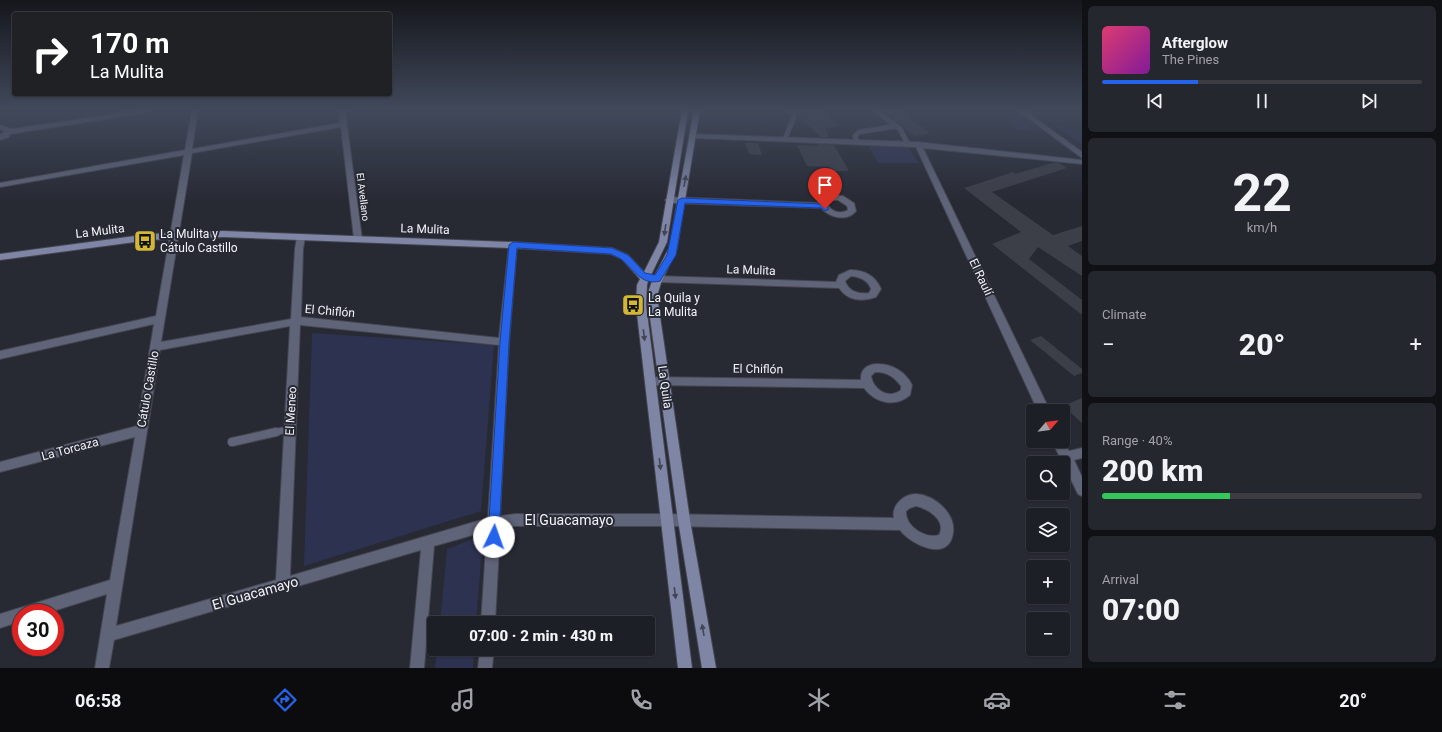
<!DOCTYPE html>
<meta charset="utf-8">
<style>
:root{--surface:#1d1f26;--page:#25272e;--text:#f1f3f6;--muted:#a0a2a7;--line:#3b3d43;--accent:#2563eb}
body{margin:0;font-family:Roboto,sans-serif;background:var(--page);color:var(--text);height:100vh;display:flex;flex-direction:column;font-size:15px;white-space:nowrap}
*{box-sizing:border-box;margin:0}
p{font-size:13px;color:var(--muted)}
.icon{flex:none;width:22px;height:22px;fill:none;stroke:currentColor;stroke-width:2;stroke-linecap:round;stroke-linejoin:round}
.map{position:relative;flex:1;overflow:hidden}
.drawer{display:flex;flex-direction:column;gap:6px;padding:6px;background:#101115;width:360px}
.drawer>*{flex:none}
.hud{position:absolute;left:12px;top:12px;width:380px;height:84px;border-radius:4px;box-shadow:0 1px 3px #0004,0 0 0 1px var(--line);background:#202124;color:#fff;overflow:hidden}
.needle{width:26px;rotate:62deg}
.fabs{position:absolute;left:1026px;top:404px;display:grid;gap:8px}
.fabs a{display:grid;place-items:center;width:44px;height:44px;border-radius:4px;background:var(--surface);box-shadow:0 1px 3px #0004,0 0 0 1px var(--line);font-size:20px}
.speed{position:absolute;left:12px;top:604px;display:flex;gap:8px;font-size:20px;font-weight:700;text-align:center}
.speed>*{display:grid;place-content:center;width:52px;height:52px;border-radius:50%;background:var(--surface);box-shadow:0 1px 3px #0004,0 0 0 1px var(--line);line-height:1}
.speed .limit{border:6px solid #d22;background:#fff;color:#111}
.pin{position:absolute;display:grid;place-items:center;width:34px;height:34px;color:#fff;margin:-41px -17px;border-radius:50% 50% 50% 0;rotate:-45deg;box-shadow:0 0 4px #0007}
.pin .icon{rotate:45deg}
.me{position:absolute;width:44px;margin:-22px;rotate:3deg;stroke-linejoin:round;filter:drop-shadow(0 0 3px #0008)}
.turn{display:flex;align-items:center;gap:14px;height:84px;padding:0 12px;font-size:18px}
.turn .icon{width:52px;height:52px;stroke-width:2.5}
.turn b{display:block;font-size:28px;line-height:34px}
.big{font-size:30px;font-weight:800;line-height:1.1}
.drawer .card{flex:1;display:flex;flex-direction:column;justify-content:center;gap:6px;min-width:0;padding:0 14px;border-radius:6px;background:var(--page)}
.drawer .dial{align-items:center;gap:0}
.dial b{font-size:52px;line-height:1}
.song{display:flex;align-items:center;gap:12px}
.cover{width:48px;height:48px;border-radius:6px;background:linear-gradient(135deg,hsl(340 70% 55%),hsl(290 70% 35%))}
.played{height:4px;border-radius:2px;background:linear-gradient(90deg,var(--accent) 30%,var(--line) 30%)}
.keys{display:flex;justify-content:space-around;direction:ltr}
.heat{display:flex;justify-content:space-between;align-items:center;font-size:22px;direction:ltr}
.charge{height:6px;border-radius:3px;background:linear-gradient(90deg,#34c759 40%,var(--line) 0)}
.trip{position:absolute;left:427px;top:616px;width:228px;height:40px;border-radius:4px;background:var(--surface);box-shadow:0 1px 3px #0004,0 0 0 1px var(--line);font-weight:800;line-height:40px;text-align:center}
.menu{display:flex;height:64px;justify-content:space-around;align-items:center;background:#0c0c0f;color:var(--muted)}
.menu .icon{width:28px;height:28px}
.menu .active{color:var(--accent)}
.menu b{font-size:18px;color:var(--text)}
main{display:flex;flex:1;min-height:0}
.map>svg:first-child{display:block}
.green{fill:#2e3251}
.building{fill:#3c3e48}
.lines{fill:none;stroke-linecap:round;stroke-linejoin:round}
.lane-far2-casing{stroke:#44454f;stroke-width:6}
.lane-far1-casing{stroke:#44454f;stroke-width:8}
.lane-casing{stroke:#44454f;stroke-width:10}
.street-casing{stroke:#44454f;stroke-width:2}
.secondary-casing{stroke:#44454f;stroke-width:2}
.lane-far2{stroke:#606479;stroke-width:4.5}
.lane-far1{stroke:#606479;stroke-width:6}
.lane{stroke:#606479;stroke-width:8}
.street{fill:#606479;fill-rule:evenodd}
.secondary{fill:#7f85a5;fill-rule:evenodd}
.oneway{fill:#414555}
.route{fill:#2563eb;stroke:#184099}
.labels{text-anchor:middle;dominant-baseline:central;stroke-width:4;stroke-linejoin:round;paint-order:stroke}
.far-street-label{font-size:10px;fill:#f3f4fb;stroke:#272933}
.street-label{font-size:12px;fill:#f3f4fb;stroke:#272933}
.poi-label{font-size:12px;fill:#f3f4fb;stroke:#272933;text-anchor:start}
.near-street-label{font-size:14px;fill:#f3f4fb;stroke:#272933}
</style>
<main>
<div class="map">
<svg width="1082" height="668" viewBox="0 0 1082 668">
<rect width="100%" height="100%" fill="#272933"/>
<!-- green -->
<g class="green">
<path d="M1004,110H1014L1043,132L1017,130Z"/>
<path d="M1053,124L1082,131V144Z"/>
<path d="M867,143L906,144L919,163H878Z"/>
<path d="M312,333L494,345L481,511L304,566Z"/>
<path d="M483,535L476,623H440L447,549Z"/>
<path d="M437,649H474L473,668H435Z"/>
</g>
<!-- building -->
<g class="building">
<path d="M794,110H821L840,126L825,129L829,137H821L798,116L797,113Z"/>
<path d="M881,110H898L930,133L915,136Z"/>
<path d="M745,143H758L762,155L749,154Z"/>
<path d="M817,144L834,145L849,171H831L829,167L807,166L797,145L818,146Z"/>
<path d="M1052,163H1059L1067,168L992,192L1053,235L1082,226V241L1068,246L1082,256V276L1038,247L1029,259L1082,300V315L992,244L1021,232L964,188L995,178L1013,172L1015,174Z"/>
<path d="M1041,336L1082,369V373L1074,376L1030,340Z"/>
<path d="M1082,398V423L1063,406Z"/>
</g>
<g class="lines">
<!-- lane-far2 casing -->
<g class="lane-far2-casing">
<g id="lane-far2">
<path d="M875,110L900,129L908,144"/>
<path d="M1028,110L1029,116"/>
<path d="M785,139L794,117V114L788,110"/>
<path d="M857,142L855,136L859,132L897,126"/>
</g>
</g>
<!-- lane-far1 casing -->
<g class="lane-far1-casing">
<path id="lane-far1" d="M271,433L290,429"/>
</g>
<!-- lane casing -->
<g class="lane-casing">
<path id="lane" d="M232,442L276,432"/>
</g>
<!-- street casing -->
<g class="street-casing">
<g id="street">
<path d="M141,110H154L151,112L10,134L9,137L0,140V135L5,131L0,129V125L12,129Z"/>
<path d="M192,110H198L192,149L340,123L339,110H345L362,239L358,242L354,239L341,127L192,153L161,342L291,319L295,249L297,237L301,234L305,237L303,249L301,317L499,338L509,245L513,242L517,245L509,342L500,516L515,514H666L894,518C891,505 904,494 916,494C935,495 956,514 953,533C949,563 911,545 900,530L666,526H515L500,529L495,623H481L487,531L434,546L424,668H410L421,550L114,640L109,668H95L107,594L47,613H21V621L0,628V614L110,580L135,437L0,472V462L137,426L154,324L0,359V351L156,316L184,155L0,187V183L185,150ZM300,325L499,345L488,518L290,576ZM290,326L276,580L116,626L160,350ZM916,506C928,509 947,520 939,535C926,539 905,527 906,511L910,508Z"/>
<path d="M1017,110H1024L1082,152V158Z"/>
<path d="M690,134L918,142L1082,160V164L923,148L1050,411H1038L916,147L693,138L689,136Z"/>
<path d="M830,195L843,196L854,203L856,211C847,222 830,218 821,208L669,203L665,200L669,197L818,203L820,198ZM831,200H838L847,206L848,210C839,215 831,211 826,203Z"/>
<path d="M850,270C864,270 875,275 881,289L876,297C862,302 848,301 839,288L657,282L652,279L657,276L836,282L839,275ZM851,276C860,277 868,280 871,289L869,293C859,294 849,292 845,281Z"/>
<path d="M877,364C892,364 905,371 912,385L910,395C895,408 875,403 864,388L650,385L646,384L645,381L646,378L650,377L861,380C860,370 867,364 877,364ZM875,372C888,372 894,377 901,386V390C888,400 873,389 871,376Z"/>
<path d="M1063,439L1069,451L1082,448V458L1074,460L1082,477V496L1078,494L1052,441H1063Z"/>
<path d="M480,649H494L492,668H478Z"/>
</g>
</g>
<!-- secondary casing -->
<g class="secondary-casing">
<path id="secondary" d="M682,110H688L667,242L651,275H655L669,248L694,110H700L677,248L661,283L657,296L690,520L716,668H702L678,520L647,296L652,281H648L647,285L646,305L692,668H678L636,305L637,285L640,279L622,259L611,254L513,248L223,237L150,240L0,260V254L150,234L223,231L513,242L612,248L628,255L644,272L659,242Z"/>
</g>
<!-- lane-far2 -->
<use href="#lane-far2" class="lane-far2"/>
<!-- lane-far1 -->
<use href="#lane-far1" class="lane-far1"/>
<!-- lane -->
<use href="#lane" class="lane"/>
<!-- street -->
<use href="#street" class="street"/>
<!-- secondary -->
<use href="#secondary" class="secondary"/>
</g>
<!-- one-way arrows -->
<defs><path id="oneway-solid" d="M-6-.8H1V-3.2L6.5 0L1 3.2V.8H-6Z"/></defs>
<g class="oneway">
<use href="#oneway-solid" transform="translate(685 181) rotate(-80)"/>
<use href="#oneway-solid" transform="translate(665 230) rotate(98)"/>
<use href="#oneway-solid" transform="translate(644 335) rotate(83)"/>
<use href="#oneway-solid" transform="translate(660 464) rotate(83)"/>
<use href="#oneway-solid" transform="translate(675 593) rotate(83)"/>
<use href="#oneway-solid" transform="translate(703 630) rotate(-100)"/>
</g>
<!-- sky -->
<linearGradient id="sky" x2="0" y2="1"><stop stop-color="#15171c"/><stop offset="0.54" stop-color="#41495b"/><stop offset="1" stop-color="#41495b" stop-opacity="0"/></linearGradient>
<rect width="1082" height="203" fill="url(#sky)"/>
<!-- route -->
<path class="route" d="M682,198L823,204H826L829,209L825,211L821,208L685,203L676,255L660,281C641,286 634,269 622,260C619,257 614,256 611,254L517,248L509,342L499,537L498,541L494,543L489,541L488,537L500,342L509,245L513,242L612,248L628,255L645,273L655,275L667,255L678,200Z"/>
<!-- icons -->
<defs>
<g id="bus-square" transform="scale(1.15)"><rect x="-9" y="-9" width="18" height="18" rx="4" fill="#d2b736" stroke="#272933"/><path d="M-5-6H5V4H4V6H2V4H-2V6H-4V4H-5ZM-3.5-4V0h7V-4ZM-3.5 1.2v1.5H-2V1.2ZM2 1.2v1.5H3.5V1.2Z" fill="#111"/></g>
</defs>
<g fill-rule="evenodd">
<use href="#bus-square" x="145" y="241"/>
<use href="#bus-square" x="633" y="305"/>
</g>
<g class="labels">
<!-- far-street labels -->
<g class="far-street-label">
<text transform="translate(363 197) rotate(83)">El Avellano</text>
</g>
<!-- street labels -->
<g class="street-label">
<text transform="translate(425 229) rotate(2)">La Mulita</text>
<text transform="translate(100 231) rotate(-7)">La Mulita</text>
<text transform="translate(751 270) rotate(2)">La Mulita</text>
<text transform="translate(981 277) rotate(65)">El Raulí</text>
<text transform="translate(330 311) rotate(5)">El Chiflón</text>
<text transform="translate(758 369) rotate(1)">El Chiflón</text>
<text transform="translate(665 387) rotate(82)">La Quila</text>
<text transform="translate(148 389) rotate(-80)">Cátulo Castillo</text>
<text transform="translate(291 411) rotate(-87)">El Meneo</text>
<text transform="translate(70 449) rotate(-15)">La Torcaza</text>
</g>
<!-- poi labels -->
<g class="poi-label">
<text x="160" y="234">La Mulita y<tspan x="160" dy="14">Cátulo Castillo</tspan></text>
<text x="648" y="298">La Quila y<tspan x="648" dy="14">La Mulita</tspan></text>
</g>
<!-- near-street labels -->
<g class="near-street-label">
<text x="569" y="520">El Guacamayo</text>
<text transform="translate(255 593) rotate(-16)">El Guacamayo</text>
</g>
</g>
</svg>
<div class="fabs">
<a><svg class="needle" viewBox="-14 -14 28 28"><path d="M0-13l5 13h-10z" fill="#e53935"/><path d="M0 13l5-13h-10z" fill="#a0a2a7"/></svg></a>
<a><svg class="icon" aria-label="search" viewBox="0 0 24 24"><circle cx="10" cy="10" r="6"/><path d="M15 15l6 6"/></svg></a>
<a><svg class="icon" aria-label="layers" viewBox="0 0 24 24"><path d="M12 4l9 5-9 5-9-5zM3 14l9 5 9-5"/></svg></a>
<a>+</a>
<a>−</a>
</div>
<div class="speed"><div class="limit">30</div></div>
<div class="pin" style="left:825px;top:209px;background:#d93025"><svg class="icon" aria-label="arrive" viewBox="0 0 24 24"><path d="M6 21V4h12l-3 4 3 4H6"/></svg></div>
<svg class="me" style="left:494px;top:537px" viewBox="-20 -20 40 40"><circle r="19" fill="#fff"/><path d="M0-13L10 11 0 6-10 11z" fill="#2563eb"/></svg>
<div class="trip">07:00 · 2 min · 430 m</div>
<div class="hud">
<div class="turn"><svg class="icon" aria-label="right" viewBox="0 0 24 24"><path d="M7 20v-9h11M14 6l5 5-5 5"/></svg><div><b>170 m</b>La Mulita</div></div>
</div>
</div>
<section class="drawer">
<div class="card">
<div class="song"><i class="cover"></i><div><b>Afterglow</b><p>The Pines</p></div></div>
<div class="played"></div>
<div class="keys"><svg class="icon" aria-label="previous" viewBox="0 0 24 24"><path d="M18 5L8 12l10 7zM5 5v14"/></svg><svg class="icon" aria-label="pause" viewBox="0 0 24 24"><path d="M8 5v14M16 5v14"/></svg><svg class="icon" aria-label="next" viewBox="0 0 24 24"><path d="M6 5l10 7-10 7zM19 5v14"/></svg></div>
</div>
<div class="card dial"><b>22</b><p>km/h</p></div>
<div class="card"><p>Climate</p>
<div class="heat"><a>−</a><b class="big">20°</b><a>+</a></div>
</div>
<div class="card"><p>Range · 40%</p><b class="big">200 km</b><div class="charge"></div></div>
<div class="card"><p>Arrival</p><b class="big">07:00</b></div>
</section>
</main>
<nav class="menu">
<b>06:58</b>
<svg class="icon active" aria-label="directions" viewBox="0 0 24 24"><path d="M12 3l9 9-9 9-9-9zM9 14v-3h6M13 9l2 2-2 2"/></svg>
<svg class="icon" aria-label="music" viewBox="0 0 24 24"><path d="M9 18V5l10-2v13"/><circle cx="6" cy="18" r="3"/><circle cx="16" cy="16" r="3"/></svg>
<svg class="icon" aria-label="phone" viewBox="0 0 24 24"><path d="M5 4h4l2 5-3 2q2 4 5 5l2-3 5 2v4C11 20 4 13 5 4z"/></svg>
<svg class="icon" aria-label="climate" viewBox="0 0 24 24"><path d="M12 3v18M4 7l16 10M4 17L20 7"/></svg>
<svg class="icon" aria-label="car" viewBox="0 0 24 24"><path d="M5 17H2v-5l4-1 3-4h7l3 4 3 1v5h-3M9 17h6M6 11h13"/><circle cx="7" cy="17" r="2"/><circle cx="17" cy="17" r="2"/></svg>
<svg class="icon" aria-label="filters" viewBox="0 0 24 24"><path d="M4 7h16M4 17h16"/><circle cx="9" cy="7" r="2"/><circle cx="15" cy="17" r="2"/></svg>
<b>20°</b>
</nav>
